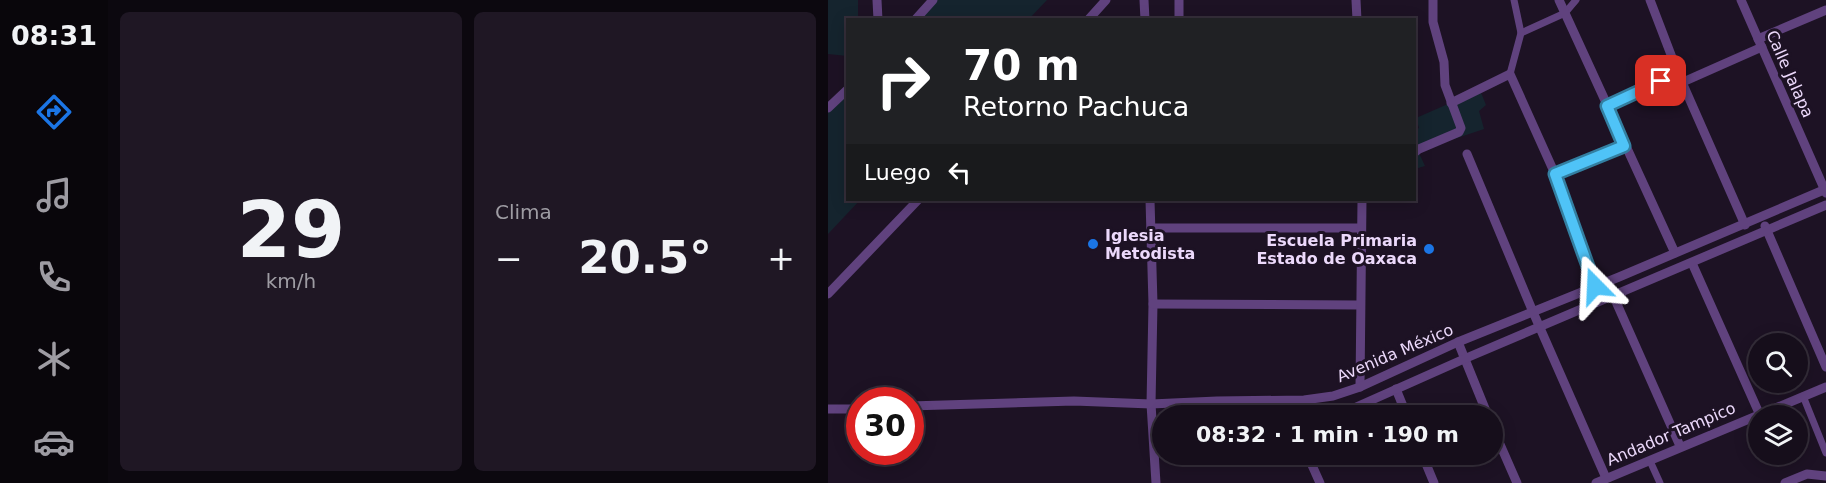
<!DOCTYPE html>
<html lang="es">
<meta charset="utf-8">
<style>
:root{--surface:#160e1b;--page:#1f1724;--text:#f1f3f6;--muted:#9e9ca3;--line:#352e3a;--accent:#1b75e5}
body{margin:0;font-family:"DejaVu Sans",sans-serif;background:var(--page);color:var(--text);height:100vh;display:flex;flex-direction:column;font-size:22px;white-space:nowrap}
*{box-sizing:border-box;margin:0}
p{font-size:20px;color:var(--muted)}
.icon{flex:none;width:33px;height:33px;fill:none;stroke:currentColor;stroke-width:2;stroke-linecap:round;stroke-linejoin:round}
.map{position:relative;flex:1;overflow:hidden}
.details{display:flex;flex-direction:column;gap:12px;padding:12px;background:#0c080f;width:720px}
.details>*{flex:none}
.hud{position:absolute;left:18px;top:18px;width:570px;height:183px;border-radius:0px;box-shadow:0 3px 15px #0003,0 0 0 2px var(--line);background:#202124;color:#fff;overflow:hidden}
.controls{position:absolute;left:920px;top:333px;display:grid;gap:12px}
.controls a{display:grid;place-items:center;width:60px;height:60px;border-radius:50%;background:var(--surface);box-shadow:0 3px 15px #0003,0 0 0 2px var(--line);font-size:30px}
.speed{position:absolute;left:18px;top:387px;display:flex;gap:12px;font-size:30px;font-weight:700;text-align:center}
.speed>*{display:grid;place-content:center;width:78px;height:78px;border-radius:50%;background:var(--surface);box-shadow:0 3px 15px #0003,0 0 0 2px var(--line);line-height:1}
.speed .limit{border:9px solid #d22;background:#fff;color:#111}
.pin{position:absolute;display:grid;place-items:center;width:51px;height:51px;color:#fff;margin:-26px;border-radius:12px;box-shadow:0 3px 9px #0006}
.me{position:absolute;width:66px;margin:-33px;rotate:339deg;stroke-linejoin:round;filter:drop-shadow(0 0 4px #0008)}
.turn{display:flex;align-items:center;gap:21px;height:126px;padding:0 18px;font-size:27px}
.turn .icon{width:78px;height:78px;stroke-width:2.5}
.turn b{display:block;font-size:42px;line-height:51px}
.then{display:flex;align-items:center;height:57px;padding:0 18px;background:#0003;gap:12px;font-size:22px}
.big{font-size:45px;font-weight:800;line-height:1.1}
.details .tile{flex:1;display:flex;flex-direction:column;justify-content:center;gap:9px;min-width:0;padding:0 21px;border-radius:9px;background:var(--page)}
.details .dial{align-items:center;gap:0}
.dial b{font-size:78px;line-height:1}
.heat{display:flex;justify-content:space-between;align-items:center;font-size:33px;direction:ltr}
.details .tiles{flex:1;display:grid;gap:12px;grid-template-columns:repeat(2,1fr)}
.trip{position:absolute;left:324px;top:405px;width:351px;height:60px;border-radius:30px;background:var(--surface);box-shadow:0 3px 15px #0003,0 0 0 2px var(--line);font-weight:800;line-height:60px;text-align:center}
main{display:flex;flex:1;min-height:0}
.tab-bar{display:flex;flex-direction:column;width:108px;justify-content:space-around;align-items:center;background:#09060b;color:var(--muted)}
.tab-bar .icon{width:42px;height:42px}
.tab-bar .selected{color:var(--accent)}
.tab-bar b{font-size:27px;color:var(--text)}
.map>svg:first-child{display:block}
.green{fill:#15242e}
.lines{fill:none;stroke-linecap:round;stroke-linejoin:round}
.pedestrian{stroke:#60427e;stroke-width:7}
.minor{stroke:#60427e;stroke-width:9}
.route-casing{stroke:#337fa1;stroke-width:15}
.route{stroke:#4fc3f7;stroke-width:10}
.poi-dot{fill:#1b75e5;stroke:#1d1224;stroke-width:2}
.labels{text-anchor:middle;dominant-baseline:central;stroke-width:6;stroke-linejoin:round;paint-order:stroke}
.street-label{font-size:16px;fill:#ecd9fb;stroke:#1d1224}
.poi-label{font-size:16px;font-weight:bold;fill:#ecd9fb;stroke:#1d1224;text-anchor:start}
</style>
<main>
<nav class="tab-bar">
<b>08:31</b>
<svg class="icon selected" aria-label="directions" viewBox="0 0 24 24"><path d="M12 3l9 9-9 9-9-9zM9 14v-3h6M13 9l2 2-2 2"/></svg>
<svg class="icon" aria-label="music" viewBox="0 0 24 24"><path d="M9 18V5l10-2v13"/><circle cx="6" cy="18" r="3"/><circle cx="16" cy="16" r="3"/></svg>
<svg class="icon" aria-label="phone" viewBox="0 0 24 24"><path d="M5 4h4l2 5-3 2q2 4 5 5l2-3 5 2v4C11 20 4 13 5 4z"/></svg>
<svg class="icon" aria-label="climate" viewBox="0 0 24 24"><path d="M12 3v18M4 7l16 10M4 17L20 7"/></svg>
<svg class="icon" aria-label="car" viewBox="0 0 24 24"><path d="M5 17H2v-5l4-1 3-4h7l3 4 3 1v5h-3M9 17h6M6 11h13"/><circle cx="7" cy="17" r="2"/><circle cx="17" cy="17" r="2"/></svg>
</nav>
<section class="details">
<div class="tiles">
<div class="tile dial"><b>29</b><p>km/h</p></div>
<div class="tile"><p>Clima</p>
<div class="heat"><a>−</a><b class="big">20.5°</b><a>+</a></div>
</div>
</div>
</section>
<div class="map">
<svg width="998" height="483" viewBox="0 0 998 483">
<rect width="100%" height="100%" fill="#1d1224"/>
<!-- green -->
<g class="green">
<path d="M0,0H30V19L20,20L19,56L0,54Z"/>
<path d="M106,0H219L201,19L87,20Z"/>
<path d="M19,88L20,200H32L0,234V107Z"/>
<path d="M652,90L658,105L651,111L656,129L590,151L597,166L587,169V130L591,128L588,118Z"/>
</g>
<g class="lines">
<!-- pedestrian -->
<g class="pedestrian">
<path d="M693,33L737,13L748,0"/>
<path d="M682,74L693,33L686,0"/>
<path d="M975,396L998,453"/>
<path d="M822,461L832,483"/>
</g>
<!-- minor -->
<g class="minor">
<path d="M49,0L50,20"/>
<path d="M316,0L317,20"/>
<path d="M528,0L529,20"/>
<path d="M731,0L847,253"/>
<path d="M822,0L850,73L917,225"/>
<path d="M913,0L998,193"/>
<path d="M87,20L105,0"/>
<path d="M260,20L278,0"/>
<path d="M351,20V0"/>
<path d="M930,39L998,10"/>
<path d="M855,82L934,47"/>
<path d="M623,103L682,74L727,174L767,287"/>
<path d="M779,106L850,73"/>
<path d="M0,108L20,89"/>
<path d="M586,153L591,149L631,132L633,128L617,85L616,62L605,22V0"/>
<path d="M639,154L705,312L778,478"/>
<path d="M727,174L796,146"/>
<path d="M322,200L325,304L323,404L328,483"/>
<path d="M937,226L998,367"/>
<path d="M323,228H533"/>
<path d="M864,263L931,413"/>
<path d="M0,294L90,200"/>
<path d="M785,295L852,446"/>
<path d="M325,304L532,305"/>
<path d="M630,342L660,416"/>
<path d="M532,387L534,200"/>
<path d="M568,389L579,416"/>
<path d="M453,401L461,416"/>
<path d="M82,406L246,401L323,404L389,401L476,400L505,396L532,387L630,342L791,277L998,189"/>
<path d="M0,409H32"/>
<path d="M508,416L636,359L998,205"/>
<path d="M664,426L689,483"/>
<path d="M479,454L492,483"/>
<path d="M594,454L606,483"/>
<path d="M768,483L998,387"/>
<path d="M957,483L979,474L998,476"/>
</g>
</g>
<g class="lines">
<!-- route casing -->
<g class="route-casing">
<path id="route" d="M767,286L727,174L796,146L779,106L833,81"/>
</g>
<!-- route -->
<use href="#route" class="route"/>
</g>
<!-- markers -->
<g class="poi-dot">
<circle cx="265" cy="244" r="6"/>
<circle cx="601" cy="249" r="6"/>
</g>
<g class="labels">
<!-- street labels -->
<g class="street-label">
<text transform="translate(962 74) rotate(66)">Calle Jalapa</text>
<text transform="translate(567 353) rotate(-23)">Avenida México</text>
<text transform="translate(843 434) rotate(-23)">Andador Tampico</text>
</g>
<!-- poi labels -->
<g class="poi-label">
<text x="277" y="235">Iglesia<tspan x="277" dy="18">Metodista</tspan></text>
<text x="589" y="240" text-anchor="end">Escuela Primaria<tspan x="589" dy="18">Estado de Oaxaca</tspan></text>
</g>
</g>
</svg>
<div class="controls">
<a><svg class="icon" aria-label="search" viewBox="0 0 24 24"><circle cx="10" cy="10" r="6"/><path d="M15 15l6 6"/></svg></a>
<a><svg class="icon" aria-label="layers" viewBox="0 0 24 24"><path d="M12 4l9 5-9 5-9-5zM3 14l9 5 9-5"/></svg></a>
</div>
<div class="speed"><div class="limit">30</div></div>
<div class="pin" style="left:833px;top:81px;background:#d93025"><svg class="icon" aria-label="arrive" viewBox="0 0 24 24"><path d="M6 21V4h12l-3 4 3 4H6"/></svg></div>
<svg class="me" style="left:767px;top:286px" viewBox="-20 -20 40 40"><path d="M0-17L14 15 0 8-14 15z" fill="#4fc3f7" stroke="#fff" stroke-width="4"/></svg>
<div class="trip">08:32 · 1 min · 190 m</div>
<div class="hud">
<div class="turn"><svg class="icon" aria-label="right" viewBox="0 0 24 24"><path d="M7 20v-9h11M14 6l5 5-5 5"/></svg><div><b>70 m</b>Retorno Pachuca</div></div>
<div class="then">Luego<svg class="icon" aria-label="left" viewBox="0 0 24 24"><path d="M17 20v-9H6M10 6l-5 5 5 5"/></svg></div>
</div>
</div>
</main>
